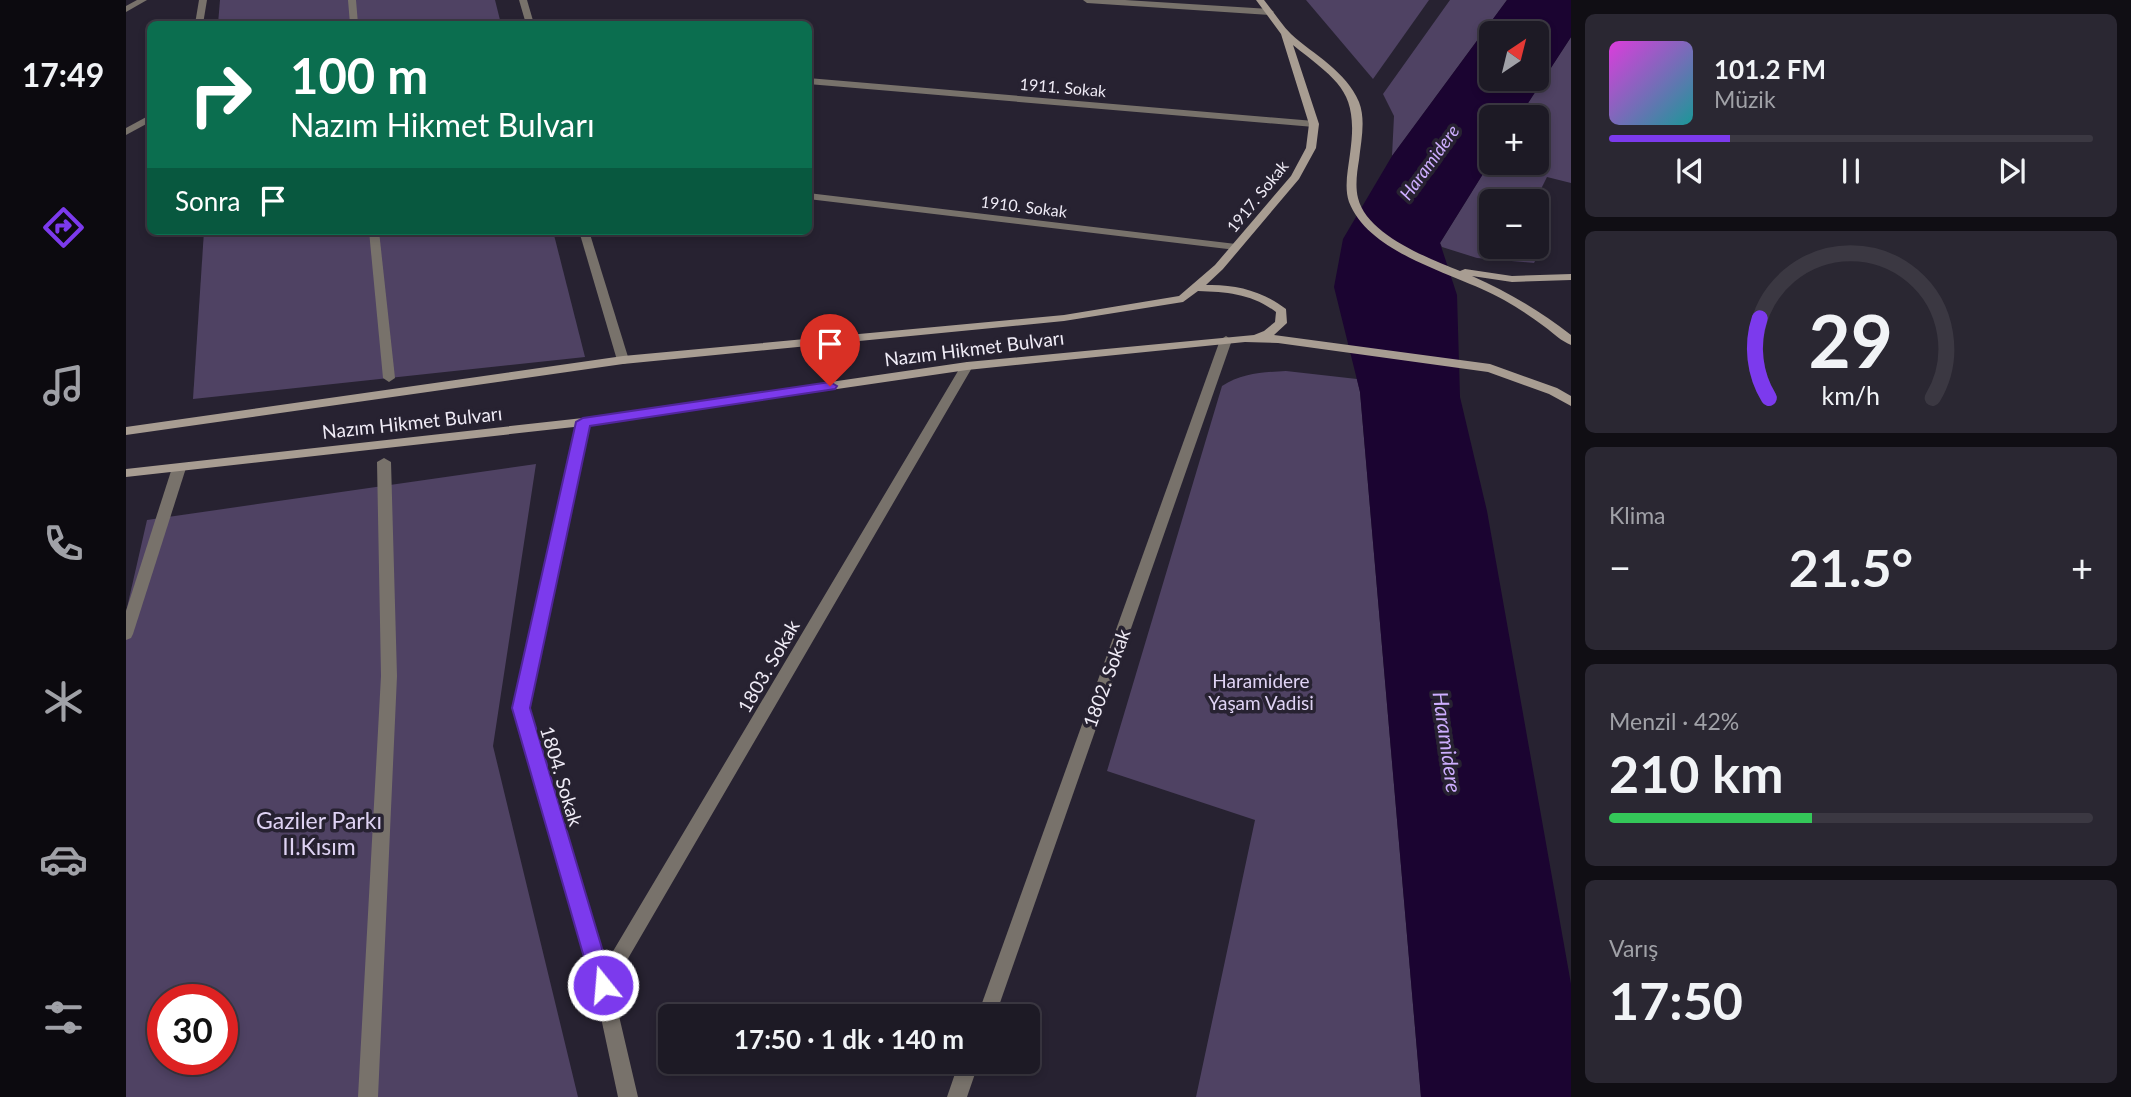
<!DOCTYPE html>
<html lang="tr">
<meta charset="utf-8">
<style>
:root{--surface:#1d1a25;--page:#2a2732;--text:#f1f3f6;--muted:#a0a1a7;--line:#3b3842;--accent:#7c3aed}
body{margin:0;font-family:Lato,sans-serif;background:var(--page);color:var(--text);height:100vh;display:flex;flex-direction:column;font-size:26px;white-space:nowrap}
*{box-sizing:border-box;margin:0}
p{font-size:23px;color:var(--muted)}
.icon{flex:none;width:38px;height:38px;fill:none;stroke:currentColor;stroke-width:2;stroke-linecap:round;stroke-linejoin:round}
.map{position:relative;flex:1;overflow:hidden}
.details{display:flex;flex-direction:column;gap:14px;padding:14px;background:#100e14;width:560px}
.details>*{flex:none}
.hud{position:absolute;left:21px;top:21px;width:665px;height:214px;border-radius:10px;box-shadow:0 4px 10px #0003,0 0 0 2px var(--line);background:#0b6e4f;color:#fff;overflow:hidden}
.needle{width:46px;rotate:35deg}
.tools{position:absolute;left:1353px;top:21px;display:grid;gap:14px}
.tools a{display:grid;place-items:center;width:70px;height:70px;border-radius:10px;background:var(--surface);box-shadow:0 4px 10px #0003,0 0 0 2px var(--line);font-size:35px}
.speed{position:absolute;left:21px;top:984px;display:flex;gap:14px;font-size:35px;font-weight:700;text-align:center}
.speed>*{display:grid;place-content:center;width:91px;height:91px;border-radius:50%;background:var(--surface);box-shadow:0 4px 10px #0003,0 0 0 2px var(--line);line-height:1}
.speed .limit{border:10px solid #d22;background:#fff;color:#111}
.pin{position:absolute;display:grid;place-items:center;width:60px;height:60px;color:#fff;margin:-72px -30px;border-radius:50% 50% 50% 0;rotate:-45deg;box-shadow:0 0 7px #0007}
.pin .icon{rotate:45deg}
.me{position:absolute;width:77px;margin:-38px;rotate:343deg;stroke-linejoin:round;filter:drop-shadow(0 0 5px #0008)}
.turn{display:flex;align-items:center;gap:24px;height:147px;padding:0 28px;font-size:32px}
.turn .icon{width:91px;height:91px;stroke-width:2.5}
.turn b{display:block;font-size:49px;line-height:60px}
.then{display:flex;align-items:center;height:66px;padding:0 28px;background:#0003;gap:14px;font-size:26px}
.big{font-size:52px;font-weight:700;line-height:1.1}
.details .widget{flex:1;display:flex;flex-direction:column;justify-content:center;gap:10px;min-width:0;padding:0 24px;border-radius:10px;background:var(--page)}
.details .dial{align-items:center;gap:0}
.dial svg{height:182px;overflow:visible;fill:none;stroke:var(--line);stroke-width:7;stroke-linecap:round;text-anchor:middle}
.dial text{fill:var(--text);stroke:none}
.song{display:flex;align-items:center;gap:21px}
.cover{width:84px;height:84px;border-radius:10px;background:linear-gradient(135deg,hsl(300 70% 55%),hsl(180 70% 35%))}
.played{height:7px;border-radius:4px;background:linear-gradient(90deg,var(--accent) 25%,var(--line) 25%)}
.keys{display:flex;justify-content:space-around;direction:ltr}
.heat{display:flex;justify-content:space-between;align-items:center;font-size:38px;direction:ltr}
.charge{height:10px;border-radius:5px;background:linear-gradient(90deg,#34c759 42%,var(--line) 0)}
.trip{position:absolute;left:532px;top:1004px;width:382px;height:70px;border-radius:10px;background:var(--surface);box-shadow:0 4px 10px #0003,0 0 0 2px var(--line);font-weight:700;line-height:70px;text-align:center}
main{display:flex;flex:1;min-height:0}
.tabs{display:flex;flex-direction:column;width:126px;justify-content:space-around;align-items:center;background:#0c0a0f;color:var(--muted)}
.tabs .icon{width:49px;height:49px}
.tabs .on{color:var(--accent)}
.tabs b{font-size:32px;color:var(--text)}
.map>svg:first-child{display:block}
.green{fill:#4f4263;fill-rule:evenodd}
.water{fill:#1b0431;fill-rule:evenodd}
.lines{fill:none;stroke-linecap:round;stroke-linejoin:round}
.service{fill:#78726b;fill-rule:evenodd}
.minor{fill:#78726b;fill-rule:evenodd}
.tertiary{fill:#78726b;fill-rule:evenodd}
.secondary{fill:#a89d92;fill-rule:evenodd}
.route{fill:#7c3aed;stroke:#51269a;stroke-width:2}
.labels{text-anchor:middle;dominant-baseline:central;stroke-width:7;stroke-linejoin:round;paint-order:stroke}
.far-street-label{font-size:16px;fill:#efebf6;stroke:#272231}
.far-water-label{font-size:18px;font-style:italic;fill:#ceaeff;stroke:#272231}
.street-label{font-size:19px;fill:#efebf6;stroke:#272231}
.park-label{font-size:19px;fill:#dfd3f4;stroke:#272231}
.water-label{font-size:21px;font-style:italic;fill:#ceaeff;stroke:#272231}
.near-park-label{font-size:23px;fill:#dfd3f4;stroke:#272231}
</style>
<main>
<nav class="tabs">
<b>17:49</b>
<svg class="icon on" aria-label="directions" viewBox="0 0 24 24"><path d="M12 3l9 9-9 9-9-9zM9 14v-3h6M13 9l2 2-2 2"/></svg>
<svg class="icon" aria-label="music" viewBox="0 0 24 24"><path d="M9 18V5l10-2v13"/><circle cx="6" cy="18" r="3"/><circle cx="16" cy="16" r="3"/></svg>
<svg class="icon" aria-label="phone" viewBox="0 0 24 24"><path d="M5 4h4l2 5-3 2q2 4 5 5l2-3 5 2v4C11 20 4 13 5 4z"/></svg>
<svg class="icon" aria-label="climate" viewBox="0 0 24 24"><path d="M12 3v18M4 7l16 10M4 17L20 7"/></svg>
<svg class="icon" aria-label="car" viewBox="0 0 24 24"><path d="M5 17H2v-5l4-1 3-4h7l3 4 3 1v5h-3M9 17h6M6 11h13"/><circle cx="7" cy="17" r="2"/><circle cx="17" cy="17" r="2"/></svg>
<svg class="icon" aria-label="filters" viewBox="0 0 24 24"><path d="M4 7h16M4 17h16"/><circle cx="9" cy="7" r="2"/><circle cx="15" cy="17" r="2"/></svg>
</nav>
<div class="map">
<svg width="1445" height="1097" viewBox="0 0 1445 1097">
<rect width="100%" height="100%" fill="#272231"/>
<!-- green -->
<g class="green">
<path d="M94,0H369L375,24H92Z"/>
<path d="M1180,0H1303L1247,79Z"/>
<path d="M1324,0H1381L1266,156L1268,116L1257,94Z"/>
<path d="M1445,37V183L1421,177L1409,201H1365V247H1410L1411,237L1420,240L1408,263L1351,258L1316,247L1314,243L1365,161L1410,163V117H1393Z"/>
<path d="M78,231H427L459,357L67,399Z"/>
<path d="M1160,371L1231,379L1234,392L1295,1097H1070L1129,820L981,771L1096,386C1116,373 1138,372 1160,371Z"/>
<path d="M410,464L367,746L452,1097H0V612L21,520ZM37,999H96V1059H37Z"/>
</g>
<!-- water -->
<path class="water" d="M1381,0H1445V37L1393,117H1365V161L1314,243L1331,295L1334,397L1361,511L1445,984V1097H1295L1234,392L1208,287L1217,239L1266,156ZM1365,33H1410V79H1365Z"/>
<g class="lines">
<!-- service -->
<g class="service">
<path d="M222,0H230L232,24H224Z"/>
<path d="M243,231H253L269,378L263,382L257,378Z"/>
<path d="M258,458L265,462L271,676L252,1097H232L255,676L251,462Z"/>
</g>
<!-- minor -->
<g class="minor">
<path d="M11,0H21L0,12V6Z"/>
<path d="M73,0H81L77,24H69Z"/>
<path d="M957,0H999L1144,9L1148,12L1144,15L961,3Z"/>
<path d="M682,78L1188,121L1193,124L1188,127L682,84Z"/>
<path d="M24,115V122L0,135V128Z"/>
<path d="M682,193L1110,244L1115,247L1110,250L682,199Z"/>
<path d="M1100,336L1106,340L869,1017H851L1094,340Z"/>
<path d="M841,362L847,366L486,986L512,1097H492L468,985L387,708L451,422L457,418L463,422L403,708L480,963L835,366Z"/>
<path d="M53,464L60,468L7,634L5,638L0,640V611L46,468Z"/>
<path d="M833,1062H853L841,1097H821Z"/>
</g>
<!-- tertiary -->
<g class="tertiary">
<path d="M393,0H401L408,24H400Z"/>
<path d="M453,231H463L503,360L501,363L497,364L491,360Z"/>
</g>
<!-- secondary -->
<path class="secondary" d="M1130,0H1138C1147,11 1155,24 1165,34C1188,55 1220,71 1233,102C1240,120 1235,141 1233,160C1231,172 1229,186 1232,198C1241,235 1302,258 1334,271L1339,269L1386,276L1445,274V280L1386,282L1346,276C1382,292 1414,311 1445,335V345C1435,341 1427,333 1419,327C1406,317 1392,308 1378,300C1333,274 1244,256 1223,202C1218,187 1222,170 1224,154C1233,91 1213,82 1167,45L1193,124L1190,148L1173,179L1097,269L1080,285C1110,284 1136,291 1160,309L1161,323L1148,335L1364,364L1431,388L1445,396V406L1423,394L1362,372L1152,343L1119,342L841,370L457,426L0,477V469L457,418L841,362L1128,335L1138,331L1149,322L1150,312C1126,294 1102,292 1072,291L1057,302L938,321L497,364L0,435V427L497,356L938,315L1053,296L1089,265L1130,217L1165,176L1180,148L1183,124L1155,34Z"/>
</g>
<!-- route -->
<path class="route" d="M704,382L711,386L709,389L464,426L404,708L487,985L484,992L477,995L469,992L466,985L386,708L450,422L457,418Z"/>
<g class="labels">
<!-- far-street labels -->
<g class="far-street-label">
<text transform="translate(937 87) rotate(5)">1911. Sokak</text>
<text transform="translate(1131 196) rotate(-51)">1917. Sokak</text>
<text transform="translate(898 206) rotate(7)">1910. Sokak</text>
</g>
<!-- far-water labels -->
<g class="far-water-label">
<text transform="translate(1303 162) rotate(-54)">Haramidere</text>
</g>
<!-- street labels -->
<g class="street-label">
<text transform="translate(848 348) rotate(-7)">Nazım Hikmet Bulvarı</text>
<text transform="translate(286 422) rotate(-6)">Nazım Hikmet Bulvarı</text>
<text transform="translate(642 666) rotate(-60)">1803. Sokak</text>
<text transform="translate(980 678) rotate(-70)">1802. Sokak</text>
<text transform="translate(436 776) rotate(73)">1804. Sokak</text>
</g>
<!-- park labels -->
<g class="park-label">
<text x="1135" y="680">Haramidere<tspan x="1135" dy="22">Yaşam Vadisi</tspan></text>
</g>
<!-- water labels -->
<g class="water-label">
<text transform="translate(1322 742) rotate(82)">Haramidere</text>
</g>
<!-- near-park labels -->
<g class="near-park-label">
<text x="193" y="820">Gaziler Parkı<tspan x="193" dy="26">II.Kısım</tspan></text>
</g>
</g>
</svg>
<div class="tools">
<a><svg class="needle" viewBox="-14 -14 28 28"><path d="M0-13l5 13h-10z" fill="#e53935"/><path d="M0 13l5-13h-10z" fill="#a0a1a7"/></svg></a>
<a>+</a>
<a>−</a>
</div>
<div class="speed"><div class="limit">30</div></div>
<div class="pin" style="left:704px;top:386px;background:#d93025"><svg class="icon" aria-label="arrive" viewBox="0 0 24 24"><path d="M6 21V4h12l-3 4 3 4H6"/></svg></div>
<svg class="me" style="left:477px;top:985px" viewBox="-20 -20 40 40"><circle r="17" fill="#7c3aed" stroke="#fff" stroke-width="3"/><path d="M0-11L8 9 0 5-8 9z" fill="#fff"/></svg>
<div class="trip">17:50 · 1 dk · 140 m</div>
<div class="hud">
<div class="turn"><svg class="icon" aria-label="right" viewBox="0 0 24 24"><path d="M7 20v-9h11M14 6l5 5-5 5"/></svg><div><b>100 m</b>Nazım Hikmet Bulvarı</div></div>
<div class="then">Sonra<svg class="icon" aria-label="arrive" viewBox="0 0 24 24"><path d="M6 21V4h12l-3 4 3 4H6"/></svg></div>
</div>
</div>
<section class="details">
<div class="widget">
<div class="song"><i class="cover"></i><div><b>101.2 FM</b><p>Müzik</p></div></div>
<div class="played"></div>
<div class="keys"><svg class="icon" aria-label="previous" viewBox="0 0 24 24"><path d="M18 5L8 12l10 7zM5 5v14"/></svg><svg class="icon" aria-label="pause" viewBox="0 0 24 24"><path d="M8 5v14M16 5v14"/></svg><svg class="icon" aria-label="next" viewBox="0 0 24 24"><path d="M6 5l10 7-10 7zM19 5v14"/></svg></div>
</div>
<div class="widget dial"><svg viewBox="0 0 100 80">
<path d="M14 69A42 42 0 1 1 86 69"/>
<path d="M14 69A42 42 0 0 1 10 34" stroke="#7c3aed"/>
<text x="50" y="56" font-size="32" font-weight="700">29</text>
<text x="50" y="72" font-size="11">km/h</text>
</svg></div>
<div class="widget"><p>Klima</p>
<div class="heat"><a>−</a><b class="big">21.5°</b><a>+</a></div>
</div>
<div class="widget"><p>Menzil · 42%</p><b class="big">210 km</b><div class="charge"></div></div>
<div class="widget"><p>Varış</p><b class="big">17:50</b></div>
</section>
</main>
